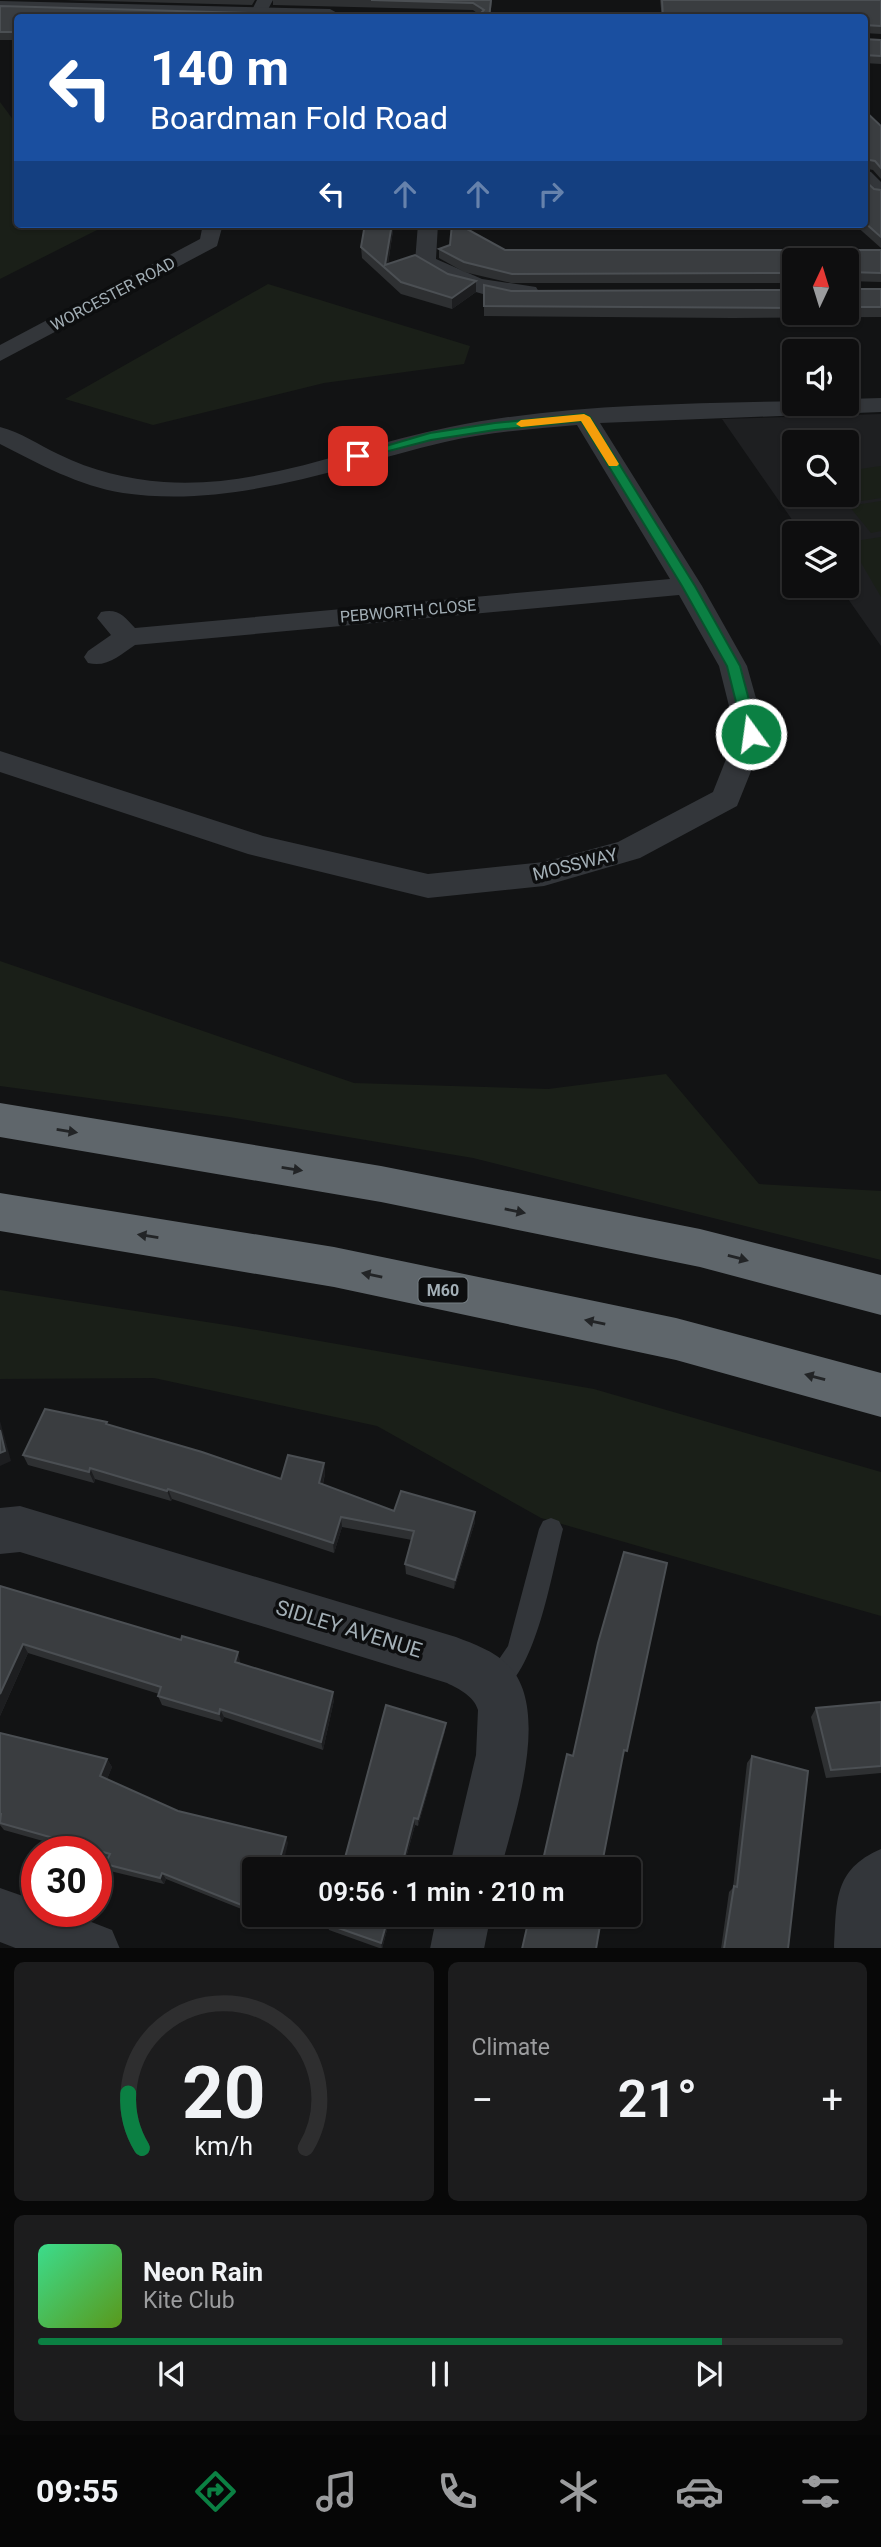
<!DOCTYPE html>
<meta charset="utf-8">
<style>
:root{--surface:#0e0e0f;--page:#1c1c1d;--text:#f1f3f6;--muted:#9b9c9e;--line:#2e2e2f;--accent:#0b8043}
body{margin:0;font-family:Roboto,sans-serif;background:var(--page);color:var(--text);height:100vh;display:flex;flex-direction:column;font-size:26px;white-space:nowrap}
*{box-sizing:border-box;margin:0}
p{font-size:23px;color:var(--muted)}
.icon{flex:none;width:38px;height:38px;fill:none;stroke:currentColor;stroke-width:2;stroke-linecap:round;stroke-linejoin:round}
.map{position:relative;height:1948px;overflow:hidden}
.panel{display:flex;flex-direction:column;gap:14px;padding:14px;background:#080808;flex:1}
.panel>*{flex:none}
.top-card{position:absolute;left:14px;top:14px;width:854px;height:214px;border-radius:7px;box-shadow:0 2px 5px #0004,0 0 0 2px var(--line);background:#1a4fa0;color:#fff;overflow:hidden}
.needle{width:46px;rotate:4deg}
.tools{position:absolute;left:782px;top:248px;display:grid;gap:14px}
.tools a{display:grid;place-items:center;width:77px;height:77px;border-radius:7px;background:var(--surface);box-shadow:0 2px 5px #0004,0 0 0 2px var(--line);font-size:35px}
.speed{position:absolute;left:21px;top:1836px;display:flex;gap:14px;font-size:35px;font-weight:700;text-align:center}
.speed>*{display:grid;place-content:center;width:91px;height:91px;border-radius:50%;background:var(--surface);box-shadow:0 2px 5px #0004,0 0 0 2px var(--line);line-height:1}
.speed .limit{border:10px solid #d22;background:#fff;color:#111}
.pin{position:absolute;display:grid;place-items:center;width:60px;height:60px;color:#fff;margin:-30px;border-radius:14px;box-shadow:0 4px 10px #0006}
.me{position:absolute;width:77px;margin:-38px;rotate:346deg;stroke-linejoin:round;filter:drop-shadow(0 0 5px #0008)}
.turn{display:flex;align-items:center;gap:24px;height:147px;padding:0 21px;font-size:32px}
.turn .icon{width:91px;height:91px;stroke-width:2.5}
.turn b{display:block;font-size:49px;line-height:60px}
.lanes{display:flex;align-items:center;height:66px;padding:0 21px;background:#0003;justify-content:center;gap:35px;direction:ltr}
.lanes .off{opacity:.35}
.big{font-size:52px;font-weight:600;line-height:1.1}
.panel .card{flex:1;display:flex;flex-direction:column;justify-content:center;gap:10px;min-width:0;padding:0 24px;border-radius:10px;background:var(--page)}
.panel .dial{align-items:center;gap:0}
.dial svg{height:182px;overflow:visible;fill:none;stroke:var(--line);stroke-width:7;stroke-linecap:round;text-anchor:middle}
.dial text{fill:var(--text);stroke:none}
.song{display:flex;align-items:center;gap:21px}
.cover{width:84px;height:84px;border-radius:10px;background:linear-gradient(135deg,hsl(150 70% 55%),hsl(90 70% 35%))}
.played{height:7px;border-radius:4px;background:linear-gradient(90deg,var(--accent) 85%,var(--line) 85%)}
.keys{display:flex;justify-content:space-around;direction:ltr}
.heat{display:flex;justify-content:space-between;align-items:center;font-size:38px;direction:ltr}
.panel .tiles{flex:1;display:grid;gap:14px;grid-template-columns:1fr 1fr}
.card:last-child{grid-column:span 2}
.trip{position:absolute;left:242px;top:1857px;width:399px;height:70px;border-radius:7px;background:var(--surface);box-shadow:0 2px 5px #0004,0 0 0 2px var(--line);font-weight:600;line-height:70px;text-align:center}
.tabs{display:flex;height:112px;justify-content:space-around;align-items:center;background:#060606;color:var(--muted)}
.tabs .icon{width:49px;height:49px}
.tabs .current{color:var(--accent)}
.tabs b{font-size:32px;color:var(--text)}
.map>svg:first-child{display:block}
.built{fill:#1e1f21;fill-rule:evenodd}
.green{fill:#1a1f18}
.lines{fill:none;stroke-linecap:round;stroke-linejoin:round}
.service{fill:#33363a;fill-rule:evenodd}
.minor{fill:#33363a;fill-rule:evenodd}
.tertiary{fill:#33363a;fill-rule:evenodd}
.motorway{fill:#5f666b;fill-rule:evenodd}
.wall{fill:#2e3032}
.shaded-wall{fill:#1d1e20}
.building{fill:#3a3d40;stroke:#4b4f53;stroke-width:2}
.oneway{fill:#222426}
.route{fill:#0b8043;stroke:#07532c;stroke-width:2}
.slow{fill:#f59e0b}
.labels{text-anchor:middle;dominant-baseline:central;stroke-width:7;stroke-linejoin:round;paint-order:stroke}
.far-street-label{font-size:16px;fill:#a3afb6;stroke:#0d0e0f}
.shield{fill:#0d0e0f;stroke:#767f84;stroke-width:2}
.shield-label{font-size:16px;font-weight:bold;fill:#a3afb6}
.street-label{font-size:18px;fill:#a3afb6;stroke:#0d0e0f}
.near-street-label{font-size:21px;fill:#a3afb6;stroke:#0d0e0f}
</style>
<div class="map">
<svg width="881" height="1949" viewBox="0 0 881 1949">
<rect width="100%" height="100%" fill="#121314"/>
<!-- built -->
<path class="built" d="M881,414V646L839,586H847V534H802L722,419ZM794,443H847V495H794Z"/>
<!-- green -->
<g class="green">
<path d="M0,102L17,125L18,224H92L97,230L0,279Z"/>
<path d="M268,284L470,346L464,364L324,383L153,425L65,399Z"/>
<path d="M881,466V498L848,503L842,495H847V471Z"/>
<path d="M881,501V531L871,533L849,506Z"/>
<path d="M881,537V597L849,542Z"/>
<path d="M0,961L354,1083L548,1089L666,1074L759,1184L881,1191V1260L473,1158L229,1117L0,1086Z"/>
<path d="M0,1290L239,1327L594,1389L881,1472V1616L541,1518L377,1426L154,1378L0,1379Z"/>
</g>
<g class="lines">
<!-- service -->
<path class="service" d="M551,1518L559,1521L563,1529C552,1571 536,1679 494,1696L485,1693L482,1684L508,1646L539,1529L543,1521Z"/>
<!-- minor -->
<g class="minor">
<path d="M257,0H273L265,15L259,17L251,12Z"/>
<path d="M864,170L871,172L881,182V198L874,196L864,187Z"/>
<path d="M203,224H223L217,246L0,361V345L200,239Z"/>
<path d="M418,224H438L436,259L482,279L536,287L539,292L536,297C498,306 450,284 418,266L415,262Z"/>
<path d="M881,398V412L600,423L702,586L747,666L766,734L737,806L640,858L544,886L428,898L248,854L0,772V751L263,836L428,874L544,862L618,842L713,792L736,734L719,666L679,595L135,645C120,655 107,668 88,663L84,657L88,651L111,635L97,618L101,612C118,608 124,616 135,628L670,579L577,425C533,429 488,432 445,442C339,467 234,509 123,493C79,486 39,464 0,444V427C20,432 39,445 58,454C93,471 126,479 164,482C261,489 357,445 450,427C563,404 680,404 794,401V404H847V399Z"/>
<path d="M20,1506L456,1637C474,1644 494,1651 508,1665C552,1709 514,1817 501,1869H449L476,1755L478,1710C474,1696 459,1689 447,1683L20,1552L0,1554V1508Z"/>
<path d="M881,1849V1949H834C837,1903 832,1870 881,1849Z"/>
<path d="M0,1888L37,1901V1911H63L112,1930L120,1949H18L0,1942Z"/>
<path d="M437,1914H491L484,1949H430Z"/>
</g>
<!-- tertiary -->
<path class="tertiary" d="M0,1L330,9L339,14L336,18L0,11Z"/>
<!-- motorway -->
<g class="motorway">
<path d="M0,1103L381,1166L700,1229L881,1275V1315L700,1267L381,1202L0,1137Z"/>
<path d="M0,1193L334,1247L676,1318L881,1373V1417L676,1360L334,1287L0,1231Z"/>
</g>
</g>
<!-- wall -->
<g class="wall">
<path d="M64,0H255L252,5Z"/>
<path d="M273,0H492L490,18H18V40H0V6L249,13H477L473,10L273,5Z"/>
<path d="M660,0H881V34L864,33V18H662Z"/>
<path d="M864,39L881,40V64L864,63Z"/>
<path d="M864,110L881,126V179L873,170L864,168Z"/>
<path d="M864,180L874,189L881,190V248L854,224H864Z"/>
<path d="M365,224H394L388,264L448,274L476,281V292L452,309L401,294L362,258L361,247Z"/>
<path d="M439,249L505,250H881V282L847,281L794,261V283H511L464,272L439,258Z"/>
<path d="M484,285L511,291L794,290V313H847V287L849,289H881V317L733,318L484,316Z"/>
<path d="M108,1425L281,1479L324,1463L325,1474L323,1484L394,1511L475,1512V1522L454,1589L406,1574L405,1564L412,1540L342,1527L334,1553L172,1499L171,1501L95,1479L94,1483L28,1465L23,1455Z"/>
<path d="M0,1586L240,1661V1663L334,1700L323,1750L224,1717L222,1722L162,1705L158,1696L159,1694L28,1653L0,1716Z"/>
<path d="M881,1702V1773L826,1778L811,1717L816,1708Z"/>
<path d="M445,1731L418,1826L415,1825L403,1869H342Z"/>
<path d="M0,1733L107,1759L112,1767L107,1779L178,1811L288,1843L254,1869V1914L166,1879L164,1884L110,1871L105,1864L108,1859L96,1856V1852H82L4,1830L0,1825Z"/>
<path d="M752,1756L788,1949H721L729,1892L733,1888L747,1763Z"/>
<path d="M254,1914H270L269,1920Z"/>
<path d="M391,1914L382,1949L329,1930L327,1924Z"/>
</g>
<!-- shaded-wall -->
<g class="shaded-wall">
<path d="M392,224H394L387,270L385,265Z"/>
<path d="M476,281V292L452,309V298Z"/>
<path d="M0,1421L11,1461L0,1466Z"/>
<path d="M324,1463L325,1474L320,1493L319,1483Z"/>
<path d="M90,1468L95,1479L94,1483L89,1472Z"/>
<path d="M168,1489L172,1499L171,1501L167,1491Z"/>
<path d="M475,1512V1522L454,1589L455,1580Z"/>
<path d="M341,1517L342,1527L334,1553L333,1543Z"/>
<path d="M23,1644L28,1653L0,1716V1694Z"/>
<path d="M238,1652L240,1661L237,1671L235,1662Z"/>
<path d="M333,1692L334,1700L323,1750L321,1742Z"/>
<path d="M220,1709L224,1717L222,1722L219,1714Z"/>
<path d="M446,1723L445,1731L418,1826V1819Z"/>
<path d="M107,1759L112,1767L105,1784L100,1776Z"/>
<path d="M414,1818L415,1825L403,1869H401Z"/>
<path d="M286,1837L288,1843L282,1869H277Z"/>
<path d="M162,1873L166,1879L164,1884L160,1878Z"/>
<path d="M389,1914H391L382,1949L381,1943Z"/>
</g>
<!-- building -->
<g class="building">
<path d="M371,0H491L489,18H18V32H0V6L249,13H481L484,10L473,3Z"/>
<path d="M662,0H881V26L864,25V18H663Z"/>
<path d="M864,39L881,40V56L864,55Z"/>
<path d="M864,110L881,126V168L875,161L864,159Z"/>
<path d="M864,180L874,189L881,190V237L864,222Z"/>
<path d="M365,224H392L385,265L415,255L448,274L476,281L452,298L401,282L361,247Z"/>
<path d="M452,224H458L505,250H881V273L849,272L847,274V261H794V273L512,274L464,262L439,249L450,245Z"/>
<path d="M484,285L511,291L794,290V308L484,306Z"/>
<path d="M847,287L849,289H881V307H847Z"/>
<path d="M45,1409L107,1422L106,1424L202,1452L281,1479L288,1455L324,1463L319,1483L394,1511L401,1491L475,1512L455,1580L405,1564L414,1531L341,1517L333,1543L168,1489L167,1491L90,1468L89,1472L23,1455Z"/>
<path d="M0,1430L5,1451L0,1453Z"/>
<path d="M624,1552L667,1563L627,1751L624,1750L601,1869H541L567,1754L573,1756L598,1643Z"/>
<path d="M0,1586L181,1640L182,1636L238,1652L235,1662L333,1692L321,1742L220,1709L219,1714L158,1696L161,1687L23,1644L0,1694Z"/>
<path d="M881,1702V1766L831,1770L816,1708Z"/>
<path d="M386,1705L446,1723L418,1819L414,1818L401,1869H342Z"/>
<path d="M0,1733L107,1759L100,1776L178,1811L286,1837L277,1869H254V1910L162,1873L160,1878L105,1864L110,1854L0,1823L1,1814H0Z"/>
<path d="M752,1756L808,1771L788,1949H724L734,1886L737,1887Z"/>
<path d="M330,1914H389L381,1943L327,1924Z"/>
<path d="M530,1914H602L596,1949H522Z"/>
</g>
<!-- one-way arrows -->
<defs><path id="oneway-solid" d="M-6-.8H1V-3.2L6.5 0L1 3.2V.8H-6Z" transform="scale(1.75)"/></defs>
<g class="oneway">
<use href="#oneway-solid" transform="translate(67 1131) rotate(9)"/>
<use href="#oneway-solid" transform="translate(292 1169) rotate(9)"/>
<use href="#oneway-solid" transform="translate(515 1211) rotate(11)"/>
<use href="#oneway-solid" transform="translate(148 1236) rotate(-171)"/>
<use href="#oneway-solid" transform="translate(738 1258) rotate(15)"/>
<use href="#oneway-solid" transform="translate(372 1275) rotate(-168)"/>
<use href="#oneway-solid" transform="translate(595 1322) rotate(-168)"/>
<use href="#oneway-solid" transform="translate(815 1377) rotate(-165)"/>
</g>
<!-- route -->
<path class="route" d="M584,414L590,417L695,586L740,666L758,734L756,737L751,738L744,734L727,666L682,586L581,421L495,430L431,440L358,459L352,456L430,433L495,423Z"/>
<!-- slow -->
<path class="slow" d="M584,414L590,417L619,464L617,466H609L581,421L521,427L516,424L521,420Z"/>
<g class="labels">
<!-- far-street labels -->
<g class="far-street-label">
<text transform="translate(113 294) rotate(-28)">WORCESTER ROAD</text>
<text transform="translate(408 611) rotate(-5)">PEBWORTH CLOSE</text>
</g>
<!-- shield labels -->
<rect class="shield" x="418.5" y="1277.5" width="49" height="25" rx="5"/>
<g class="shield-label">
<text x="443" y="1290">M60</text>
</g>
<!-- street labels -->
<g class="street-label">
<text transform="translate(575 864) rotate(-14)">MOSSWAY</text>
</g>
<!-- near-street labels -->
<g class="near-street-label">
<text transform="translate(349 1629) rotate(17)">SIDLEY AVENUE</text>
</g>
</g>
</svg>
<div class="tools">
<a><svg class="needle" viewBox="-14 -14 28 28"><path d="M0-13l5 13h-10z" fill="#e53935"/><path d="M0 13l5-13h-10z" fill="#9b9c9e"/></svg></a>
<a><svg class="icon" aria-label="sound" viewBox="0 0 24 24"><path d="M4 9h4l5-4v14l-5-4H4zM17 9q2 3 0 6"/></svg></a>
<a><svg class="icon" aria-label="search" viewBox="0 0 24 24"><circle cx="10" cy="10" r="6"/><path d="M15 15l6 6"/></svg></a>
<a><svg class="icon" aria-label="layers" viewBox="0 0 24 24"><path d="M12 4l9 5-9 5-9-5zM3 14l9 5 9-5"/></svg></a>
</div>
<div class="speed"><div class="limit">30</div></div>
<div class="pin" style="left:358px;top:456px;background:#d93025"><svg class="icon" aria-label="arrive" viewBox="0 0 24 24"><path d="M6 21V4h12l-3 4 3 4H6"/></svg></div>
<svg class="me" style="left:751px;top:734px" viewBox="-20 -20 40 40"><circle r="17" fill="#0b8043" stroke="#fff" stroke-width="3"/><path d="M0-11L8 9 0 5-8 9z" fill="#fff"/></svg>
<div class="trip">09:56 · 1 min · 210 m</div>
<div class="top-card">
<div class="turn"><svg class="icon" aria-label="left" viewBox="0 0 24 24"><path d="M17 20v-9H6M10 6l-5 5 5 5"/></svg><div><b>140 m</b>Boardman Fold Road</div></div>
<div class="lanes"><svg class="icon" aria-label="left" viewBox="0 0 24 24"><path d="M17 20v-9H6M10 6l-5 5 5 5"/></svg><svg class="icon off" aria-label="ahead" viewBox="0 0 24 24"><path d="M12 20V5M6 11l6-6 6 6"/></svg><svg class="icon off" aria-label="ahead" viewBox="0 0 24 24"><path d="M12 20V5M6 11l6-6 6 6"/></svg><svg class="icon off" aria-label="right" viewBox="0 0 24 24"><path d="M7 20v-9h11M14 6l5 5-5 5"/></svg></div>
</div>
</div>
<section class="panel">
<div class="tiles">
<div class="card dial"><svg viewBox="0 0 100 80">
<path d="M14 69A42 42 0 1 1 86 69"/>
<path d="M14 69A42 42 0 0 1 8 45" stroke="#0b8043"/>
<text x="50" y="56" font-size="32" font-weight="700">20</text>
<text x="50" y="72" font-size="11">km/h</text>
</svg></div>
<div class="card"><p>Climate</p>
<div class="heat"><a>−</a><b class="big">21°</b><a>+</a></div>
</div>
<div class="card">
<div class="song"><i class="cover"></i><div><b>Neon Rain</b><p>Kite Club</p></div></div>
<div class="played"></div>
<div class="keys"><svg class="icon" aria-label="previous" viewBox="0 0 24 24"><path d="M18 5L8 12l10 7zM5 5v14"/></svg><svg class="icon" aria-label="pause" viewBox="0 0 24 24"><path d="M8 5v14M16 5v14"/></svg><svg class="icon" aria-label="next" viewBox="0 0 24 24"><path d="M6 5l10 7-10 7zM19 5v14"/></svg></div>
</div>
</div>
</section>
<nav class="tabs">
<b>09:55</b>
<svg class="icon current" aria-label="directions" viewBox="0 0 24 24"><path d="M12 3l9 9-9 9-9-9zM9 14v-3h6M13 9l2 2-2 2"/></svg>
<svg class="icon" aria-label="music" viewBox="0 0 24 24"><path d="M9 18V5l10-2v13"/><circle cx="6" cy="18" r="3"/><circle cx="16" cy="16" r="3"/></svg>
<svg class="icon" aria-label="phone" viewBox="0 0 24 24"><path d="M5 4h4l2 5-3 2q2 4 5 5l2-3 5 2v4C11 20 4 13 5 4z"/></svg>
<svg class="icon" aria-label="climate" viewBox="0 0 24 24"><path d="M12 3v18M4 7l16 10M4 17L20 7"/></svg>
<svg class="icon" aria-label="car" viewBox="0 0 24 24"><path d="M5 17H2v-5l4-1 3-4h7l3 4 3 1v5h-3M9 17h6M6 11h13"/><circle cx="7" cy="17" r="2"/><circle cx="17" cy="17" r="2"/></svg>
<svg class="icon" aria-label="filters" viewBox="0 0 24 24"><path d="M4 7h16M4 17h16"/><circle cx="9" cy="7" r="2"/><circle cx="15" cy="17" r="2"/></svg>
</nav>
